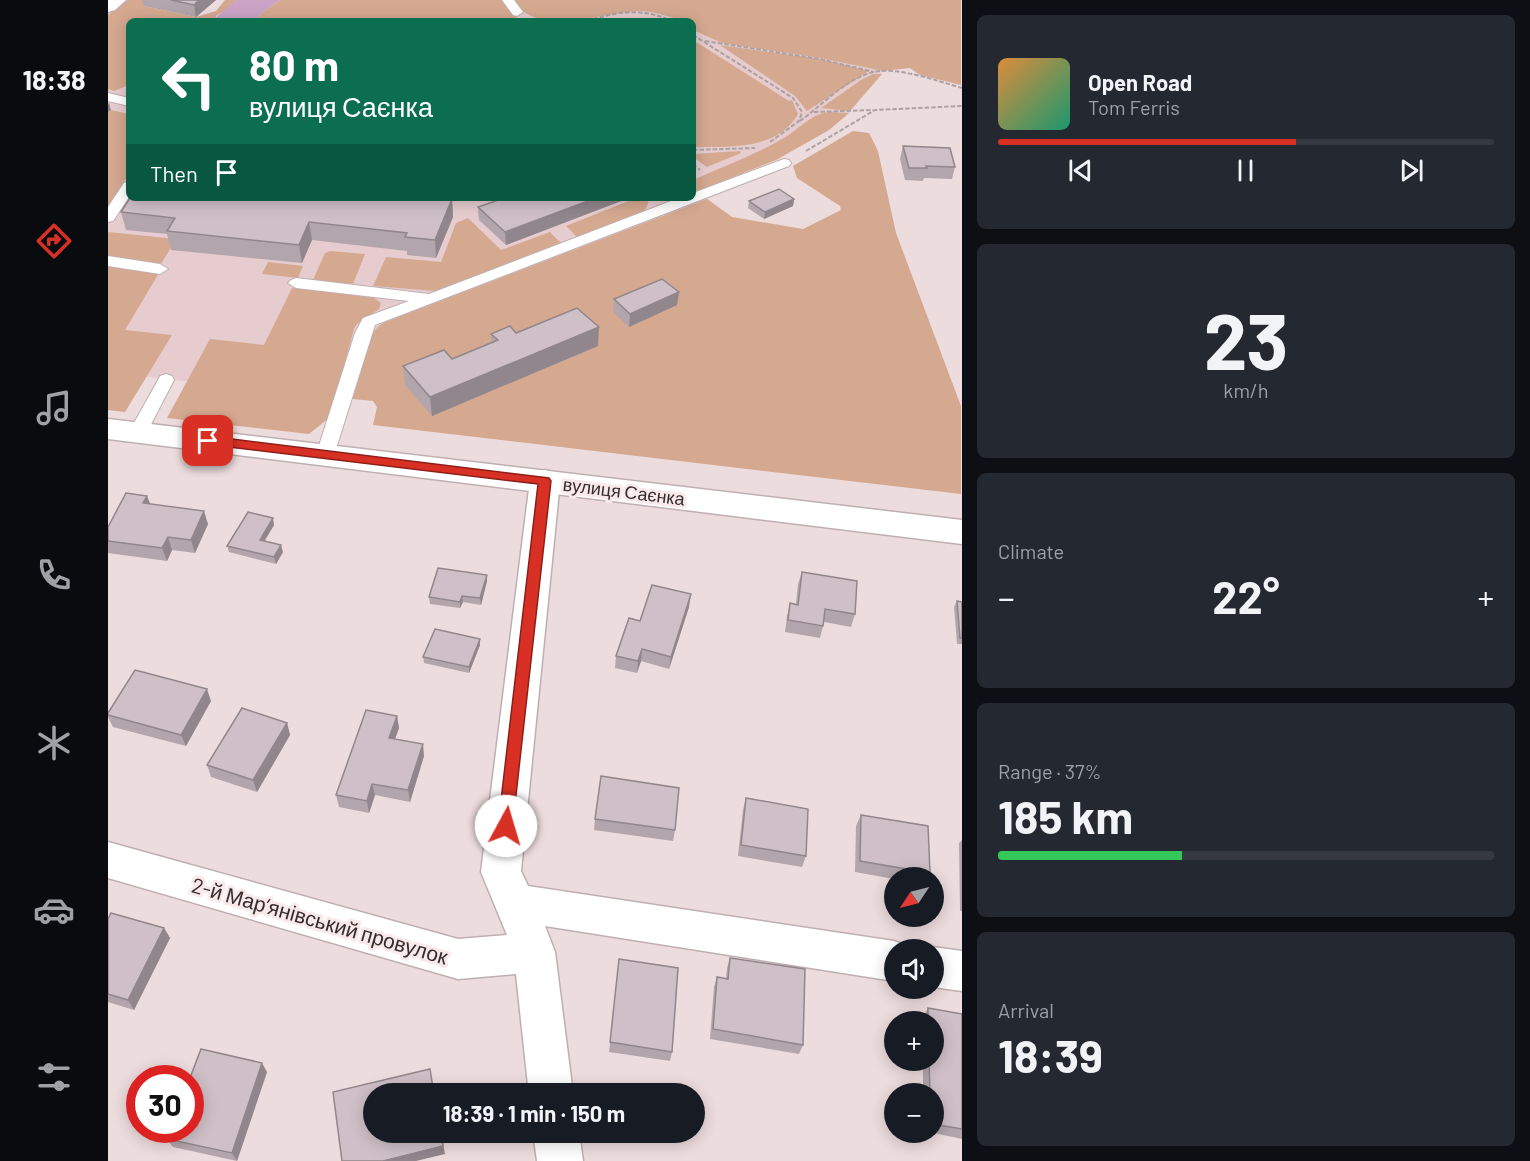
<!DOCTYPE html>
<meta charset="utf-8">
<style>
:root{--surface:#171b24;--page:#242831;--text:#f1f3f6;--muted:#9ea1a6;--line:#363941;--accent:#d93025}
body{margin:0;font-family:Barlow,sans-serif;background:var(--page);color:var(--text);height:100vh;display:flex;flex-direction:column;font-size:22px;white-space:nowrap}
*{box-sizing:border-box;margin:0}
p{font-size:20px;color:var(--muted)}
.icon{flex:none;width:33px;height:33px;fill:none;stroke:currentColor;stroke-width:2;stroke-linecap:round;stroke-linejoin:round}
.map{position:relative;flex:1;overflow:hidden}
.drawer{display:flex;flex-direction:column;gap:15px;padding:15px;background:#0d0f14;width:568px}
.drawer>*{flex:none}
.hud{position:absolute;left:18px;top:18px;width:570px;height:183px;border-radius:9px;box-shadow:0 3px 15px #0003;background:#0b6e4f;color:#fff;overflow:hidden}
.needle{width:39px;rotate:235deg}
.tools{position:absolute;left:776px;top:867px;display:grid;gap:12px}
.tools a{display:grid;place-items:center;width:60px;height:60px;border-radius:50%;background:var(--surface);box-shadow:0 3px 15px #0003;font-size:30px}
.speed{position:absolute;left:18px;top:1065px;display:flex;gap:12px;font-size:30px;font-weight:700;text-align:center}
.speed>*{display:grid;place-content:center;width:78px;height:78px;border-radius:50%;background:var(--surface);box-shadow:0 3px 15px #0003;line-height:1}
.speed .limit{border:9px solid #d22;background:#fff;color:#111}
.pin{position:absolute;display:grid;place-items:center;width:51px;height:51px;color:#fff;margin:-26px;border-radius:12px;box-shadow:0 3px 9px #0006}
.me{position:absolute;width:66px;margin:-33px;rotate:6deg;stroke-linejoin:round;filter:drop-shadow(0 0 4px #0008)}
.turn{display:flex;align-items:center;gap:21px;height:126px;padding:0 24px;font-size:27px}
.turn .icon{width:78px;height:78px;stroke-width:2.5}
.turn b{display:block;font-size:42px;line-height:51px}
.then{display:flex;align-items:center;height:57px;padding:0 24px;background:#0003;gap:12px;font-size:22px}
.big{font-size:45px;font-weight:700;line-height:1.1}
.drawer .tile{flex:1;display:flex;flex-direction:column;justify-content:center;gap:9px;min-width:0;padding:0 21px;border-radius:9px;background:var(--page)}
.drawer .dial{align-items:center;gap:0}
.dial b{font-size:78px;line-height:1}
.song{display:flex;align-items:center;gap:18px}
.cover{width:72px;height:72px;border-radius:9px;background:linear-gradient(135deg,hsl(30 70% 55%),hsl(160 70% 35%))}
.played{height:6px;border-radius:3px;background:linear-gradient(90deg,var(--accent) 60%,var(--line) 60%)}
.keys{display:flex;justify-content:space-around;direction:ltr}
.heat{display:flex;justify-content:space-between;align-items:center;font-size:33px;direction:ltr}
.charge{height:9px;border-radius:4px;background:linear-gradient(90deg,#34c759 37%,var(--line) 0)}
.trip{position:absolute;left:255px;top:1083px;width:342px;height:60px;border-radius:30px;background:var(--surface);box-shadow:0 3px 15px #0003;font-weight:700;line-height:60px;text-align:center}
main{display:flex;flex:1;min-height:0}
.menu{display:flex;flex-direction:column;width:108px;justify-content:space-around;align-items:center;background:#090b0e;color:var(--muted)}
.menu .icon{width:42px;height:42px}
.menu .on{color:var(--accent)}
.menu b{font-size:27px;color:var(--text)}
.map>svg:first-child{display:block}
.built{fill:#e6cccf}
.green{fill:#d5a890}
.water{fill:#c9a4c6}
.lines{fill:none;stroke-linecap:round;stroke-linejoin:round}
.service-casing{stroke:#bfafb1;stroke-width:2}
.minor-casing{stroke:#bfafb1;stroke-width:3}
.tertiary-casing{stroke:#bfafb1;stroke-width:3}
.path{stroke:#aea1a2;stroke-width:2;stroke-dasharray:4.5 2;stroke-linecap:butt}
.service{fill:#fff;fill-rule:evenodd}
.minor{fill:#fff;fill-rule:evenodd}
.tertiary{fill:#fff;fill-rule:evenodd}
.wall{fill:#b2a5ab}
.shaded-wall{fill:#91868b}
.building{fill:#cfc0c7;stroke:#91868b;stroke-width:1.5}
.route{fill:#d93025;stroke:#8d1f18;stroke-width:1.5}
.labels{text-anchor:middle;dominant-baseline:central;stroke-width:6;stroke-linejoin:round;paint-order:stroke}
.street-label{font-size:18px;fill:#342d2e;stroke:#fae9eb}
.near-street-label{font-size:21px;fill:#342d2e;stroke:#fae9eb}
</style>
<main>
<nav class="menu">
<b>18:38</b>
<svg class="icon on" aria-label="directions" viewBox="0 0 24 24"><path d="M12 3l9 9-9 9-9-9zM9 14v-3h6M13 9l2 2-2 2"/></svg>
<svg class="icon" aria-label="music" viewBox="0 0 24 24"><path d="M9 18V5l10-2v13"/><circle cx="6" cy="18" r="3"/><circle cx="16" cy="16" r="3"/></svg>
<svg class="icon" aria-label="phone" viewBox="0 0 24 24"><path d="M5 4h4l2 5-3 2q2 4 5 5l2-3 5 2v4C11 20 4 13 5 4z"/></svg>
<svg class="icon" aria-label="climate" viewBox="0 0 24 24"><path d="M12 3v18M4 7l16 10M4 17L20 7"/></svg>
<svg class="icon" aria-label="car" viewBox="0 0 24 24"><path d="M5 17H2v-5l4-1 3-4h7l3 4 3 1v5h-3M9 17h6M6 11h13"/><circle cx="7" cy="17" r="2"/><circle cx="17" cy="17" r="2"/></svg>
<svg class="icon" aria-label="filters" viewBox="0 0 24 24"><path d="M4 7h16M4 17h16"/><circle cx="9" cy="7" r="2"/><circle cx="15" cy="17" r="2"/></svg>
</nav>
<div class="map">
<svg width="854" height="1161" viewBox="0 0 854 1161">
<rect width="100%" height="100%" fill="#eddcde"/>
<!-- built -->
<path class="built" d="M597,4L775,66L774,74L737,117L721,130L668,160L589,191L624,217L271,401L0,373V39H21V198H585V21H392L411,10Z"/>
<!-- green -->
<g class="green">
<path d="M20,0H43L36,6L88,17L108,11L117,0H129L121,8L108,16V18L114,21H21V85L6,91L0,89V15Z"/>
<path d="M172,0H398L408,16L407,21H149L152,14Z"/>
<path d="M407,0H853V85L812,75L802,68L775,71L712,58L614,43L585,30V21C566,21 551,11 532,11C499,11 424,39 407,0Z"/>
<path d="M585,40L681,101L684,100L690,114C670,150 620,147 585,147Z"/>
<path d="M612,45L712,59L761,71L699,111L687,96Z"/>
<path d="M765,74H774L742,111L713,108L753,80Z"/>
<path d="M3,110L21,114V174L0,206V112Z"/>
<path d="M720,112L741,113L721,130L668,160L585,193V180C615,166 647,155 676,138C691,129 702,115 720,112Z"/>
<path d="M745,131L761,133L770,151L788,233L853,406V494L265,425L269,407L265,401L245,399C251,375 253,335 277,322L599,199L624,217L695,229L733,210L732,206L689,178L685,166Z"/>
<path d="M632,151L633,153L599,167L585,157V154Z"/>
<path d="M528,198H540C541,206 537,211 531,215L470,238L458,226Z"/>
<path d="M360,218L393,250L442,232L454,244L327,291L265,286L278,257L333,262L348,223Z"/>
<path d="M0,232L68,239L53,264L0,257Z"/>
<path d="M222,251L257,254L245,284L205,280L217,253Z"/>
<path d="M160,262L195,266L190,278L154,274Z"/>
<path d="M0,267L51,273L17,330L64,335L17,412L0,410Z"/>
<path d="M184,288L257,295L265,297L273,303L271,309L249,324L246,329L222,417L201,434L59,418L102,339L156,345Z"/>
</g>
<!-- water -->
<path class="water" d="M129,0H172L152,14L149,21H114L107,18Z"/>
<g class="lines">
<!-- service casing -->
<g class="service-casing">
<g id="service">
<path d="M394,0H406L415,12L409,16L405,15Z"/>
<path d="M0,93L21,98V106L0,101Z"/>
<path d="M676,159L681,160L683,163L681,166L267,325L226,455L223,459L217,461L211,459L208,455L247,333L255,318L301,301L188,288L180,283L183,280L188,278L321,294L571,198H585V193Z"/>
<path d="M21,182V197L5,221L0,222V207L16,183Z"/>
<path d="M0,256L52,264L60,269L52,274L0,266Z"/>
<path d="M58,374L64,376L66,380L39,432L36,436H24L21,432L50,380L52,376Z"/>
</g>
</g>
<!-- minor casing -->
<g class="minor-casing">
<g id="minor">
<path d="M437,470L448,473L452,481L413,871L420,886L786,941L801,947L802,950H786V981L437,926L447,952L465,1094H421L408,974L350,979L0,878V842L350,939L399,935L373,872L422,481L426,473Z"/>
<path d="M825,947L854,951V991L825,987V950H818Z"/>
<path d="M425,1132H471L475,1161H429Z"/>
</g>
</g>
<!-- tertiary casing -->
<g class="tertiary-casing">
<g id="tertiary">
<path d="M0,0H18L7,10L0,12Z"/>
<path d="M0,419L854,520V544L0,439Z"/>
</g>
</g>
<!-- path -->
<g class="path">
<path d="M429,19L449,21"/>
<path d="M479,21C507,12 536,7 563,21"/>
<path d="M585,35L685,98L694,112L691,121L662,142"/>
<path d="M597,41L712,59L766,72"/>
<path d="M706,112L765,110"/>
<path d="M692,121C714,105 736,81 762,73C787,65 829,81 854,88"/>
<path d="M585,150L647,148"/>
<path d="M698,151L767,110L854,106"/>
<path d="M585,164L592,170"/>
</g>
<!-- service -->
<use href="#service" class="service"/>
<!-- minor -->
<use href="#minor" class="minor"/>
<!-- tertiary -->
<use href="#tertiary" class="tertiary"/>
</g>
<!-- wall -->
<g class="wall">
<path d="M34,0H108L88,17L36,6Z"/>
<path d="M795,146L847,167L844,179L816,178L815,181L797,180L792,159Z"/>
<path d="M396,198H521L398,245L371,220L370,207Z"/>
<path d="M344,199L345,217L328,258L299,255V251L204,240L194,263L63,250L59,234L18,230L13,212Z"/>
<path d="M686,199L685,206L656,219L640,208L641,201Z"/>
<path d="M571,292L569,305L521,327L505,312L506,299Z"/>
<path d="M408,333L490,346L324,416L297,385L295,366L344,359L383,343V334Z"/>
<path d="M42,504L100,524L87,553L64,550L59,561L0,553V527Z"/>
<path d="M166,525L156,541L175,552L168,564L121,552L119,546Z"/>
<path d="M694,572L747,614L743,627L716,622L712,638L677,632L679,616L682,603L688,604L690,584Z"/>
<path d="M379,575V581L373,605L355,602L352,608L322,604L321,597Z"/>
<path d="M849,601L854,602V644H849L846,607Z"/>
<path d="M581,607L561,669L533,661L529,673L507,668L508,656L532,621Z"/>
<path d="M372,645L361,673L316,663L315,657Z"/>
<path d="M103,701L78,746L5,727L0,717V713Z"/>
<path d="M289,716L291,728L287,739L316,756L302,802L267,795L261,813L231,807L228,795Z"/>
<path d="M179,723L182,735L149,792L103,777L99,765Z"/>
<path d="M638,798L698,856L694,867L630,856L635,810Z"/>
<path d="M753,815L822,873L819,878H786V879L747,872L748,826Z"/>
<path d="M487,819L567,830L565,841L486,830Z"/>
<path d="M854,840V911H852L851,843Z"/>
<path d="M0,919L56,928L62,938L26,1010L0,1002Z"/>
<path d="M622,958L695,1045L691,1054L602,1039L606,987L609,977L618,979L619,968Z"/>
<path d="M511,959L564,1052L562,1061L501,1052Z"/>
<path d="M820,1008L854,1014V1139L821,1132H825V1094H815V1060H825V1022H814V1018Z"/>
<path d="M159,1072L129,1161L65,1147L59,1139Z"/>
</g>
<!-- shaded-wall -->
<g class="shaded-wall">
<path d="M91,0H108L88,17L86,5Z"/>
<path d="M1,103L3,110L0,112V104Z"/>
<path d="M488,198H521L398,245L397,232Z"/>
<path d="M344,199L345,217L328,258L327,240Z"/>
<path d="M686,199L685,206L656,219L657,212Z"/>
<path d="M201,222L204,240L194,263L191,245Z"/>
<path d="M571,292L569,305L521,327L522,314Z"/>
<path d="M491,327L490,346L324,416L322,397Z"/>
<path d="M39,496L44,508L35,503Z"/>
<path d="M96,511L100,524L87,553L83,540Z"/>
<path d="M165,518L166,525L153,547L152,540Z"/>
<path d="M60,537L64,550L59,561L54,548Z"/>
<path d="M173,545L175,552L168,564L166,557Z"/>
<path d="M379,575V581L373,605L372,598Z"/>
<path d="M583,594L581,607L561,669L563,657Z"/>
<path d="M354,596L355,602L352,608V602Z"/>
<path d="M372,639V645L361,673V667Z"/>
<path d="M534,649L533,661L529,673L530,661Z"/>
<path d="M99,689L103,701L78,746L73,735Z"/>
<path d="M289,716L291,728L283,750L281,738Z"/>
<path d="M179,723L182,735L149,792L145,780Z"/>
<path d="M315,744L316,756L302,802L300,790Z"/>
<path d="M264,784L267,795L261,813L259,801Z"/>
<path d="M56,928L62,938L26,1010L20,1000Z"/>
<path d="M154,1063L159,1072L129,1161L124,1153Z"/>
<path d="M333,1132L337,1154L308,1161H275Z"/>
</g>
<!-- building -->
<g class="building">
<path d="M63,0H91L86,5Z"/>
<path d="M795,146L842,148L847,167L818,166L819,168H801Z"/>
<path d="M671,189L686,199L657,212L641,201Z"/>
<path d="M22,198H336L344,199L327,240L297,237L299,233L201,222L191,245L59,231L67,218L13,212Z"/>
<path d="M396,198H488L397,232L370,207Z"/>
<path d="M554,279L571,292L522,314L506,299Z"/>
<path d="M469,308L491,327L322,397L295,366L336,350L344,359L390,340L383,334L402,326L408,333Z"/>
<path d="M18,493L39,496L35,503L96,511L83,540L60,537L54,548L0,541V527Z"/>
<path d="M140,512L165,518L152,540L173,545L166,557L119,546Z"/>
<path d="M330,568L379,575L372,598L354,596L352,602L321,597Z"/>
<path d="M694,572L749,581L747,614L717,609L715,626L680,620L682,603L690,605Z"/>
<path d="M544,585L583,594L563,657L534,649L530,661L508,656L521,618L532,621Z"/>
<path d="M849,601L854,602V638H852Z"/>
<path d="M327,629L372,639L361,667L315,657Z"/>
<path d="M27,670L99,689L73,735L0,715V713Z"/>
<path d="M134,708L179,723L145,780L99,765Z"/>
<path d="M258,710L289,716L281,738L315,744L300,790L264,784L259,801L228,795Z"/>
<path d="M493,776L571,788L567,830L487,819Z"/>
<path d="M638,798L700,809L698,856L633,845Z"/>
<path d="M753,815L820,826L822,873L752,861Z"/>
<path d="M3,913L56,928L20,1000L0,994V919Z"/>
<path d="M622,958L697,969L695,1045L605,1029L609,977L620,979Z"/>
<path d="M511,959L570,968L564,1052L502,1042Z"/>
<path d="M820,1008L854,1014V1129L825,1124V1094H822L821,1060H825V1022H820Z"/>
<path d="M93,1049L154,1063L124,1153L59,1139L63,1130H82V1078Z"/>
<path d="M322,1069L326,1094H266V1132H333L335,1146L275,1161H234L225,1092Z"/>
</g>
<!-- route -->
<path class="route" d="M100,436L441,478L443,481L404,831L398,833L393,831L390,826L430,484L96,444L94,441L96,438Z"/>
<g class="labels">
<!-- street labels -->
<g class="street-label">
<text transform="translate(516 491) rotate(7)">вулиця Саєнка</text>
</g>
<!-- near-street labels -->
<g class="near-street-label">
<text transform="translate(212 920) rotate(16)">2-й Марʼянівський провулок</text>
</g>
</g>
</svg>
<div class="tools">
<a><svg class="needle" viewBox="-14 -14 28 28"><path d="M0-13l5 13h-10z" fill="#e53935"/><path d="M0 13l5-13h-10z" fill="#9ea1a6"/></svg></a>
<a><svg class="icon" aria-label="sound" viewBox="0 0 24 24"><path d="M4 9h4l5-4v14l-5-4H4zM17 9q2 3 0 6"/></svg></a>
<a>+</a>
<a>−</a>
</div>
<div class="speed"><div class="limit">30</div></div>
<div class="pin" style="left:100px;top:441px;background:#d93025"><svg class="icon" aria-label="arrive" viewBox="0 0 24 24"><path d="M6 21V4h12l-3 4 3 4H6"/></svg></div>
<svg class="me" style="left:398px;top:826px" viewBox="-20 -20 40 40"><circle r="19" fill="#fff"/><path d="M0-13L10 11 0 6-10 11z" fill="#d93025"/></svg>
<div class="trip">18:39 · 1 min · 150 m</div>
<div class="hud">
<div class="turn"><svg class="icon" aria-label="left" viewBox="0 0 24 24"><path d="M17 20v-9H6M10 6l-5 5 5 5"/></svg><div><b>80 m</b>вулиця Саєнка</div></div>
<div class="then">Then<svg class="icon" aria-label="arrive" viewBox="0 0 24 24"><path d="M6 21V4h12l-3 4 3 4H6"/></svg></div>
</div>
</div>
<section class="drawer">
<div class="tile">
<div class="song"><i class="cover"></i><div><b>Open Road</b><p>Tom Ferris</p></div></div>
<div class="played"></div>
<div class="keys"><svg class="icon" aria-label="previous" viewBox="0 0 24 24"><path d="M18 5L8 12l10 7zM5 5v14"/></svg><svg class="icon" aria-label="pause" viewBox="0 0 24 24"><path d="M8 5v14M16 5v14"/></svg><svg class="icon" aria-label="next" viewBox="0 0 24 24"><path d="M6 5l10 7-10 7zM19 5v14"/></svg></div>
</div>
<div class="tile dial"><b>23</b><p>km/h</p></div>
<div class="tile"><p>Climate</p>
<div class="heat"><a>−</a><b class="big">22°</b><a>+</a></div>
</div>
<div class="tile"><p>Range · 37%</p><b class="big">185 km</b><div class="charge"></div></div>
<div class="tile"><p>Arrival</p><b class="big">18:39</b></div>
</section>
</main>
